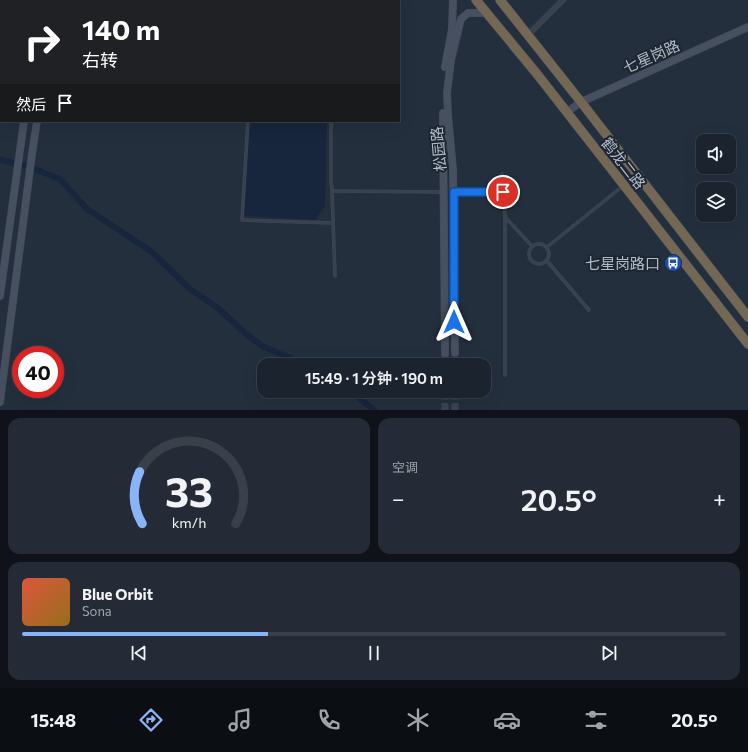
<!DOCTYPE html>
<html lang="zh">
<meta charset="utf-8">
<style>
:root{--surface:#1b232e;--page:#242b36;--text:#f1f3f6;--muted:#a0a4aa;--line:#39404a;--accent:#8ab4f8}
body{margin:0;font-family:Commissioner,"Noto Sans SC",sans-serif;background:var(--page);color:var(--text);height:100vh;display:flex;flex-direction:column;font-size:15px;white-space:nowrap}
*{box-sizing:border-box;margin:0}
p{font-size:13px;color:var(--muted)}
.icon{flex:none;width:22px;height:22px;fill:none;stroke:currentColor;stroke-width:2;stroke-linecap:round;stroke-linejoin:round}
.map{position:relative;height:410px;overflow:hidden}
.sheet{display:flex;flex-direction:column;gap:8px;padding:8px;background:#0f1319;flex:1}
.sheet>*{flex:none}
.top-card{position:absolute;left:0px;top:0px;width:400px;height:122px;box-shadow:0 4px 16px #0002,0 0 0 1px var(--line);background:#202124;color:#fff;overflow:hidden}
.tools{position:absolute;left:696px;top:134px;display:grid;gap:8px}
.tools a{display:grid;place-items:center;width:40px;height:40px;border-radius:8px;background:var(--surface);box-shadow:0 4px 16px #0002,0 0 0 1px var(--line);font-size:20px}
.speed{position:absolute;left:12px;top:346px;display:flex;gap:8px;font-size:20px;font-weight:700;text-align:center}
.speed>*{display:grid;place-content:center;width:52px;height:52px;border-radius:50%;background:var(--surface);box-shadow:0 4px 16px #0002,0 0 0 1px var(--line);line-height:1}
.speed .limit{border:6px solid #d22;background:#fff;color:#111}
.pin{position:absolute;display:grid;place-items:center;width:34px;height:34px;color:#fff;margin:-17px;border:2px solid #fff;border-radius:50%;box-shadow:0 1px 4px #0007}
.me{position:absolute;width:44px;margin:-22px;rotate:0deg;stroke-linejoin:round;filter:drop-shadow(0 0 3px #0008)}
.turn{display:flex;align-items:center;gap:14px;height:84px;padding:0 16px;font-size:18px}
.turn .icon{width:52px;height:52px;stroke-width:2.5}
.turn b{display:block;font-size:28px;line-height:34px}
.then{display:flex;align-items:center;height:38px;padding:0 16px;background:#0003;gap:8px;font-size:15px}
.big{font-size:30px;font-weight:600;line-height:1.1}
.sheet .card{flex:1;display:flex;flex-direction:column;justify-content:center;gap:6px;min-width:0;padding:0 14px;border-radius:12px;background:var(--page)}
.sheet .dial{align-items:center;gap:0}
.dial svg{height:104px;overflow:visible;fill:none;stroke:var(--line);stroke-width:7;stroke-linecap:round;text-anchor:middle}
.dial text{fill:var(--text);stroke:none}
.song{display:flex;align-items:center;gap:12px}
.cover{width:48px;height:48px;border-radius:6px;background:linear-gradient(135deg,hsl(10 70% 55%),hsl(40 70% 35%))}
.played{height:4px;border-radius:2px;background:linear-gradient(90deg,var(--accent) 35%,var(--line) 35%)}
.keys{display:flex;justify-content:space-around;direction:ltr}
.heat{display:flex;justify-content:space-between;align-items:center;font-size:22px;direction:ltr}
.sheet .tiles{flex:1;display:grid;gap:8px;grid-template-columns:1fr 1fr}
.card:last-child{grid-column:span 2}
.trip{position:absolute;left:257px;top:358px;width:234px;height:40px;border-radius:12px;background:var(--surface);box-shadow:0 4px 16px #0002,0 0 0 1px var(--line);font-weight:600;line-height:40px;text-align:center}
.tabs{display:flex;height:64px;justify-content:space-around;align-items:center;background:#0b0e12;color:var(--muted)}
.tabs .icon{width:28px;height:28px}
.tabs .active{color:var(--accent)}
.tabs b{font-size:18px;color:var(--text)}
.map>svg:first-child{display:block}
.water{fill:#17263c}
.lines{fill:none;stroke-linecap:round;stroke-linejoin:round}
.canal{stroke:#17263c;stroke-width:6}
.secondary-tunnel{stroke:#3a4453;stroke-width:7;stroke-dasharray:7 3.5;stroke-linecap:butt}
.lane-casing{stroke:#414a57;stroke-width:3.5}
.street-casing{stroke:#414a57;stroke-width:6}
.secondary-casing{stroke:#414a57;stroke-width:8}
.highway-casing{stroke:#434c59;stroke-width:10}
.lane{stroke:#38414e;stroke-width:2.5}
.street{stroke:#38414e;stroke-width:5}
.secondary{stroke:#465061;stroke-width:7}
.highway{stroke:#746855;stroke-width:9}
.route-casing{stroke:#114b97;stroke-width:10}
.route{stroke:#1a73e8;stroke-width:7}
.labels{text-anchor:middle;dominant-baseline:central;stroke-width:4;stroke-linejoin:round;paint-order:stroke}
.street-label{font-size:15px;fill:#b4bcc9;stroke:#1d2633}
.poi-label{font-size:15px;fill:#b4bcc9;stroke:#1d2633;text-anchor:end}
</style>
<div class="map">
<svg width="748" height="410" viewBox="0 0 748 410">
<rect width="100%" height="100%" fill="#242f3e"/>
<!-- water -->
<path class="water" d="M249,121H327L325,206L315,220L244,216Z"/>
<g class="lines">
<!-- canal -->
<g class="canal">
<path d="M0,160L27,166L60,179L87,209L152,252L190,289L218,308L246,334L262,346L307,365"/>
<path d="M350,391L374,410"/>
</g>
<!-- secondary-tunnel -->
<g class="secondary-tunnel">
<path d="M445,365V354"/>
<path d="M455,365V353"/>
<path d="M445,410V391"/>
<path d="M455,410V391"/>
</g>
<!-- lane casing -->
<g class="lane-casing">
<g id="lane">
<path d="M248,121L242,220L332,223"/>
<path d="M331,121V181L332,191L335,276"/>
<path d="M502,174L505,216V375"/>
<path d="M332,191L442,192"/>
<path d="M454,192H503"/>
<path d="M505,217L532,246"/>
<circle cx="539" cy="254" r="10"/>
<path d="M547,247L623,186"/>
<path d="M547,261L589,310"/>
</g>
</g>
<!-- street casing -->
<g class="street-casing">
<g id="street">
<path d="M188,1L189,0"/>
<path d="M300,1L301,0"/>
<path d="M528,35L563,0"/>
</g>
</g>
<!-- secondary casing -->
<g class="secondary-casing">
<g id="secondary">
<path d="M38,1V0"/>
<path d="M55,1V0"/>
<path d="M445,67L452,29L453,0"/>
<path d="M567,112L581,102L748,27"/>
<path d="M443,113L445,354"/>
<path d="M0,296L24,121"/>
<path d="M455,353L453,169L448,115L447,93L451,60L461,19L468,13H486"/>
<path d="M0,402L32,154L37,121"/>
</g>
</g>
<!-- highway casing -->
<g class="highway-casing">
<g id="highway">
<path d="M476,0L537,74L748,344"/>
<path d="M500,0L581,102L748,317"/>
</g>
</g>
<!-- lane -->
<use href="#lane" class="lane"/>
<!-- street -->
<use href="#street" class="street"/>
<!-- secondary -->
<use href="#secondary" class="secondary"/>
<!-- highway -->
<use href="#highway" class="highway"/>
</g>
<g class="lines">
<!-- route casing -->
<g class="route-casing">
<path id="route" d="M454,322V192H503"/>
</g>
<!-- route -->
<use href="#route" class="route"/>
</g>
<!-- icons -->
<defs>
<g id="bus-disc" transform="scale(0.9)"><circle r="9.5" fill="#1a4fb4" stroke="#1d2633"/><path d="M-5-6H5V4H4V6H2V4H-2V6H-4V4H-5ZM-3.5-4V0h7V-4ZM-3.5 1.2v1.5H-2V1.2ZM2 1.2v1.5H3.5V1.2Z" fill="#fff"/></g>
</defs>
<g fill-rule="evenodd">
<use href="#bus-disc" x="673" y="263"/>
</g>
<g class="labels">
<!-- street labels -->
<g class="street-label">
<text transform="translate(651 56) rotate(-24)">七星岗路</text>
<text transform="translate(438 149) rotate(-95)">松园路</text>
<text transform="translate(624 163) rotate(52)">鹤龙二路</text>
</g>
<!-- poi labels -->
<g class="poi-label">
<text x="660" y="263">七星岗路口</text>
</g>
</g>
</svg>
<div class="tools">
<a><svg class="icon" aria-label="sound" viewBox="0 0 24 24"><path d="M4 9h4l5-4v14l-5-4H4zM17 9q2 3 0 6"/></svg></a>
<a><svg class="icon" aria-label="layers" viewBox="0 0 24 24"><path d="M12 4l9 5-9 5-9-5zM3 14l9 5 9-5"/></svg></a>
</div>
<div class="speed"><div class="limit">40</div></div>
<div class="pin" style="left:503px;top:192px;background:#d93025"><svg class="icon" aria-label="arrive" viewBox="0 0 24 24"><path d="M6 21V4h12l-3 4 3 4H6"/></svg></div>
<svg class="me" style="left:454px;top:322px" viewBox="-20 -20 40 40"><path d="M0-17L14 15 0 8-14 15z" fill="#1a73e8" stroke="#fff" stroke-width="4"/></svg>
<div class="trip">15:49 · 1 分钟 · 190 m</div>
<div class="top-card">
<div class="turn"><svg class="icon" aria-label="right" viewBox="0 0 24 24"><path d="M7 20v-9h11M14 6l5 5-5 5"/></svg><div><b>140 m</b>右转</div></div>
<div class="then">然后<svg class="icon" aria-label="arrive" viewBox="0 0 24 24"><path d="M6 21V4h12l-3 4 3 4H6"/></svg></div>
</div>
</div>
<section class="sheet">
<div class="tiles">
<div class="card dial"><svg viewBox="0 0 100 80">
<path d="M14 69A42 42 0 1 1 86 69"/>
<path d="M14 69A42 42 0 0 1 12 29" stroke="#8ab4f8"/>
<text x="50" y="56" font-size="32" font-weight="700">33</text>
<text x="50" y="72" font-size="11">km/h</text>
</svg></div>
<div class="card"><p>空调</p>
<div class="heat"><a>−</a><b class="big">20.5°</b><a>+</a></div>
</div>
<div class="card">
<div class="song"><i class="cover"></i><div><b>Blue Orbit</b><p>Sona</p></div></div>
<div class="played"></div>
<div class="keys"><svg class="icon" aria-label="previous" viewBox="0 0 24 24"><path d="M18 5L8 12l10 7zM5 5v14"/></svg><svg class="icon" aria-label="pause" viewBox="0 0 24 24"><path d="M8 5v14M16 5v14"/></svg><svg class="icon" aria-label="next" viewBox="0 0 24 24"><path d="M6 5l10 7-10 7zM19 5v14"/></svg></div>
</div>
</div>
</section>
<nav class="tabs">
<b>15:48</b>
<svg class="icon active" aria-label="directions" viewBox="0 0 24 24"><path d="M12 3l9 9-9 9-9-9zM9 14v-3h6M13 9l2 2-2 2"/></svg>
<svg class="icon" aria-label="music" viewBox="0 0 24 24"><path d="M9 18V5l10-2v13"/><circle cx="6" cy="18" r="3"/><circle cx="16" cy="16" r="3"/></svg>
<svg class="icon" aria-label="phone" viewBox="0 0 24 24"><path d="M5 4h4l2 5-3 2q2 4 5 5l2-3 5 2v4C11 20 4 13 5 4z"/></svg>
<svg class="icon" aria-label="climate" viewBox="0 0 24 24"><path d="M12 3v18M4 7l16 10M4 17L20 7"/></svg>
<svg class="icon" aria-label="car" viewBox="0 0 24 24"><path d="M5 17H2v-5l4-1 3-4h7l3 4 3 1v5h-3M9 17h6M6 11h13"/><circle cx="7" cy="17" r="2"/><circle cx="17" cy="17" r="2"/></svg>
<svg class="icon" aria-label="filters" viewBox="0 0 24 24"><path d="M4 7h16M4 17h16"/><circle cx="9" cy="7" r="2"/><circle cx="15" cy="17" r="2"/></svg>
<b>20.5°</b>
</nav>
